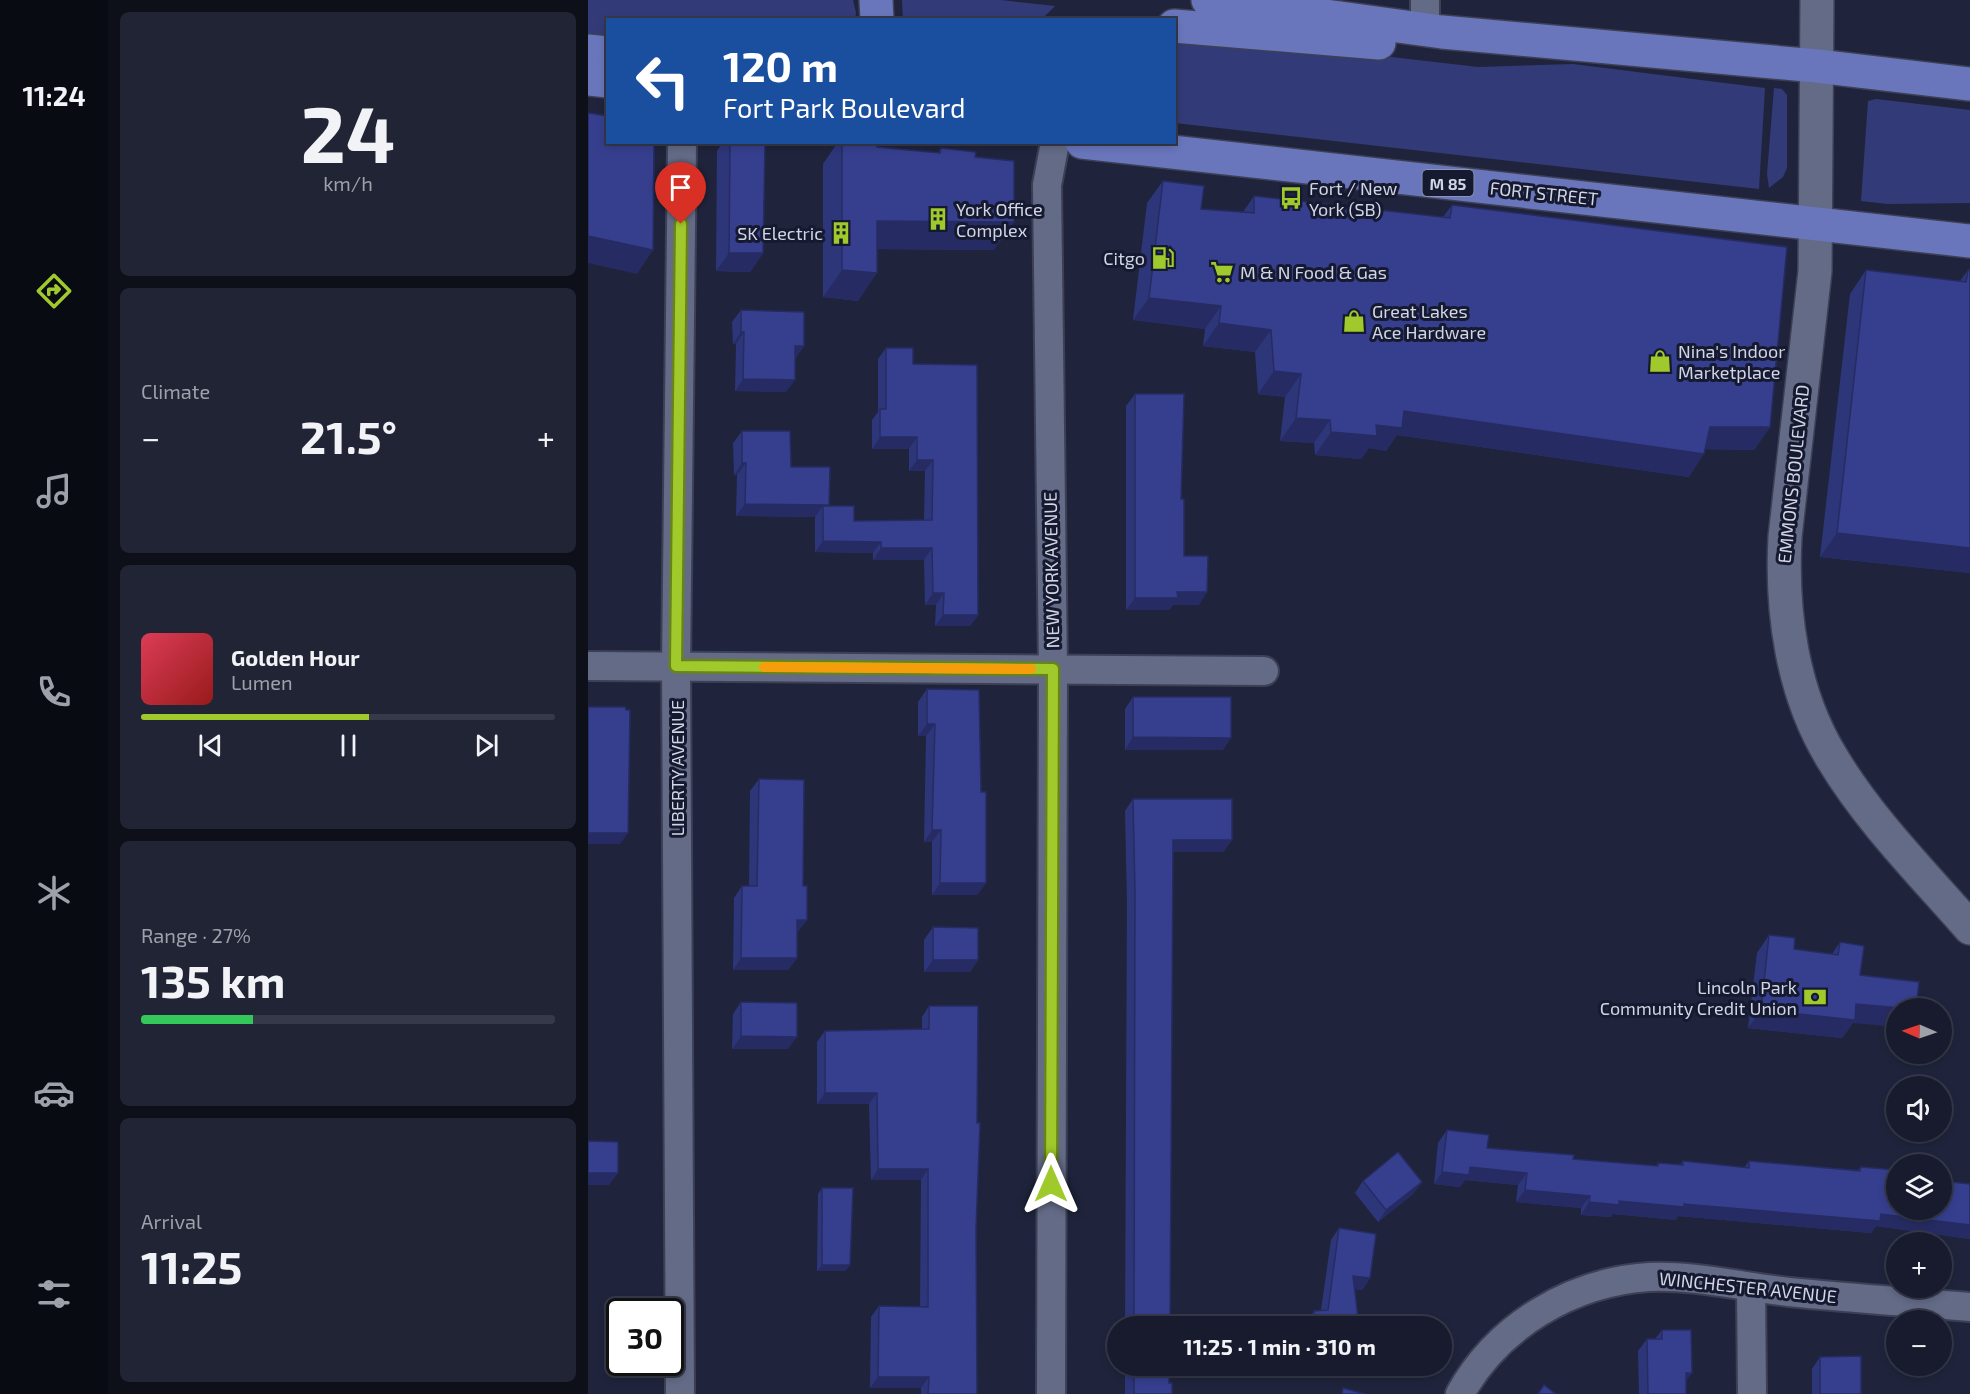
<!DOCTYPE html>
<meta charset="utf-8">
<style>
:root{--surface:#171b2d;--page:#202435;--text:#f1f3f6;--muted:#9ea1aa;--line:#363949;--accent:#a0c92c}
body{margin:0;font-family:"Exo 2",sans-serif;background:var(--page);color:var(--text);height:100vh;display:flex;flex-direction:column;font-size:22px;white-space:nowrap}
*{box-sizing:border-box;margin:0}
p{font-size:20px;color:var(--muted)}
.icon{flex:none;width:33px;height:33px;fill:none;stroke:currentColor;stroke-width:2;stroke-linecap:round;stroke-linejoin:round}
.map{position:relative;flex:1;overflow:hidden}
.drawer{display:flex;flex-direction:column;gap:12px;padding:12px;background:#0d0f19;width:480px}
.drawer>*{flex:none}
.top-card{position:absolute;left:18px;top:18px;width:570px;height:126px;border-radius:0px;box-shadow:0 3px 9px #0003,0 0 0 2px var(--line);background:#1a4fa0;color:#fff;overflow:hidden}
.needle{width:39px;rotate:272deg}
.fabs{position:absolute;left:1298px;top:998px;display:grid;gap:12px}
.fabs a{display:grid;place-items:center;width:66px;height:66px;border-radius:50%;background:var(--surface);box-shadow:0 3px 9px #0003,0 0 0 2px var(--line);font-size:30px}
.speed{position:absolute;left:18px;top:1298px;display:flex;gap:12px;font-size:30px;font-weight:700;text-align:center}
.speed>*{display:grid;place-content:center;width:78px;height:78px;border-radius:50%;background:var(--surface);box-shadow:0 3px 9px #0003,0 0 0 2px var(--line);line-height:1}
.speed .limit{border:3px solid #111;border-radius:9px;background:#fff;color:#111}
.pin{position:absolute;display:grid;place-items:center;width:51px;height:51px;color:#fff;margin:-62px -26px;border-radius:50% 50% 50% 0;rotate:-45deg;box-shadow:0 0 6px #0007}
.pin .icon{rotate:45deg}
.me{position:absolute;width:66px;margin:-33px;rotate:0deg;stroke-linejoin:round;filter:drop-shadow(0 0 4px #0008)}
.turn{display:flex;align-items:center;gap:21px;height:126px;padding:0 18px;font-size:27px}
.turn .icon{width:78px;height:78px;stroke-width:2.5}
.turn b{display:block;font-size:42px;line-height:51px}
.big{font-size:45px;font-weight:700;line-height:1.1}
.drawer .card{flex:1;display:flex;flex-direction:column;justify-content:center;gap:9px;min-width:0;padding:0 21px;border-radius:9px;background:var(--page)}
.drawer .dial{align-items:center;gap:0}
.dial b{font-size:78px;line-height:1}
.song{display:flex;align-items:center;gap:18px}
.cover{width:72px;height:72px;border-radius:9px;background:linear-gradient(135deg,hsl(350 70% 55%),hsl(0 70% 35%))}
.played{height:6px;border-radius:3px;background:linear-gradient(90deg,var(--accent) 55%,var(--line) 55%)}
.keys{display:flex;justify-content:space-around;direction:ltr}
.heat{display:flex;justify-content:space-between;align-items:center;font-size:33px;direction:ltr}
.charge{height:9px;border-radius:4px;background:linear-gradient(90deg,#34c759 27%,var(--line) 0)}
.trip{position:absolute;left:519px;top:1316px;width:345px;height:60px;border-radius:30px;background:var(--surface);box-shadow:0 3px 9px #0003,0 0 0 2px var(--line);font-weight:700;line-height:60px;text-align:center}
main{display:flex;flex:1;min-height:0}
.tab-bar{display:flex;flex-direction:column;width:108px;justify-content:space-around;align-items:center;background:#090b12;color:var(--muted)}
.tab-bar .icon{width:42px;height:42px}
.tab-bar .selected{color:var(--accent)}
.tab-bar b{font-size:27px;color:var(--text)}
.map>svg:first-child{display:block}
.green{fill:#323b78}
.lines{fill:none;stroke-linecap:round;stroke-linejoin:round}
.minor-casing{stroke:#3d4055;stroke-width:32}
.tertiary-casing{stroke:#3d4055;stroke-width:36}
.primary-casing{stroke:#3d4055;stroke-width:36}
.minor{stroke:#646b87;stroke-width:28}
.tertiary{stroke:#646b87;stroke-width:33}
.primary{stroke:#6976bc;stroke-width:33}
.wall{fill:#2e367a}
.shaded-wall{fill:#262c63}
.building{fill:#363f8e;stroke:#262c63;stroke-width:1.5}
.route-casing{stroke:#68831d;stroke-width:15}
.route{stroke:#a0c92c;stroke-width:10}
.slow{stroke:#f59e0b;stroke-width:10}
.labels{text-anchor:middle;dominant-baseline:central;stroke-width:6;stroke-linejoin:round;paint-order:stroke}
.shield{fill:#161a31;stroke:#999daf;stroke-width:1.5}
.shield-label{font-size:16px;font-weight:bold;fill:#d1d5e5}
.poi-label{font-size:18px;fill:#d1d5e5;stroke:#161a31;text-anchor:start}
.street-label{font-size:18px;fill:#d1d5e5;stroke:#161a31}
</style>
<main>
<nav class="tab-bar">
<b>11:24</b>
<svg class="icon selected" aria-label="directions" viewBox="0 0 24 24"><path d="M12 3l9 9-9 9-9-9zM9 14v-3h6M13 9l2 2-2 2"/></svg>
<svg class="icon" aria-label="music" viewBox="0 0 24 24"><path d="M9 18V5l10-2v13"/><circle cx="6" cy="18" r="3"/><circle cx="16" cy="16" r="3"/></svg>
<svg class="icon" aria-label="phone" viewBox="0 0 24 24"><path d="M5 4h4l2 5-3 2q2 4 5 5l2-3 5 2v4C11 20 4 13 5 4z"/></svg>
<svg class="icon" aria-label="climate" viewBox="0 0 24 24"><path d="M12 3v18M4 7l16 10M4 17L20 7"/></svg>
<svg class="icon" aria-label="car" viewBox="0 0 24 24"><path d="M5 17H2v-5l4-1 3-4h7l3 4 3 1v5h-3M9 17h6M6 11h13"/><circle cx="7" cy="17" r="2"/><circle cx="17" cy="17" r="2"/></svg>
<svg class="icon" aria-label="filters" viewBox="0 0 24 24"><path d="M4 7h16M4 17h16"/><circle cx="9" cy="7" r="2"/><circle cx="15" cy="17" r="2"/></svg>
</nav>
<section class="drawer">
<div class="card dial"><b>24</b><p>km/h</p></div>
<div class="card"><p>Climate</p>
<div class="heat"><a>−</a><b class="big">21.5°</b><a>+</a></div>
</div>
<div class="card">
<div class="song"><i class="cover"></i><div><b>Golden Hour</b><p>Lumen</p></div></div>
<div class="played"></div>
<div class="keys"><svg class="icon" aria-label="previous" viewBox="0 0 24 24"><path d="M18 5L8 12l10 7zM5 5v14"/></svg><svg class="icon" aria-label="pause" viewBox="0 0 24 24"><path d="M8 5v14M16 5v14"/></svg><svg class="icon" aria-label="next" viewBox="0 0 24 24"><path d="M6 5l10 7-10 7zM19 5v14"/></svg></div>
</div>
<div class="card"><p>Range · 27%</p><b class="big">135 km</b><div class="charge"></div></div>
<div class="card"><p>Arrival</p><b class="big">11:25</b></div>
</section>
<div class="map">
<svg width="1382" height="1394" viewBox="0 0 1382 1394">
<rect width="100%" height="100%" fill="#1f243c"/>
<!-- green -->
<g class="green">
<path d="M0,0H265L268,13L267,20H20L19,45L0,43Z"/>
<path d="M314,0H413L467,6L454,19L315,20Z"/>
<path d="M587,32L890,67L985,64L1177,88L1171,189L587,123Z"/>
<path d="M1186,88L1194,89L1199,95V168L1195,177L1181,188L1179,174Z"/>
<path d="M1288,99L1382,110V203L1299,204L1273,201L1280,101Z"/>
</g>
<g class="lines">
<!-- minor casing -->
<g class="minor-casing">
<g id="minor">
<path d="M837,28V0"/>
<path d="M0,666L676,671"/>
<path d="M1163,1287L1164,1394"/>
<path d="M92,1394L88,667L94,142"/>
<path d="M463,1394L465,669L459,185L467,142"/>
<path d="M872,1394C910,1326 983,1282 1061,1277C1107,1275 1155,1287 1201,1292C1261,1298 1322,1302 1382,1307"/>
</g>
</g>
<!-- tertiary casing -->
<g class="tertiary-casing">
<path id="tertiary" d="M1229,0L1227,271L1197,537C1193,612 1204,693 1244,758C1281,820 1335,874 1382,928"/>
</g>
<!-- primary casing -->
<g class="primary-casing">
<g id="primary">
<path d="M288,0L289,20"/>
<path d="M620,0L854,32L1229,66L1382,84"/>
<path d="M586,26L791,43"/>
<path d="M0,51L20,53"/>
<path d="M0,79L20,81"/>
<path d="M494,142L1382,241"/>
</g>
</g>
<!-- minor -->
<use href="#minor" class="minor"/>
<!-- tertiary -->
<use href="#tertiary" class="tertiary"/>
<!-- primary -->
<use href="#primary" class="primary"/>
</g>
<!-- wall -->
<g class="wall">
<path d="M135,142H142L175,253L162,272L128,271L129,151Z"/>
<path d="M250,142H289V147L350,153L353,148L387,157L406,250L289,249L270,301L235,297V164Z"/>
<path d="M575,181L613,209L655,212L666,196L855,217L864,205L1182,427L1166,450L1117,449L1101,477L809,435L798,451L781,448L773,459L727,455L726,443L692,441L697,397L670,394L667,352L615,346L617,329L545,320L559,203Z"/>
<path d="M1278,270L1372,281L1380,270H1382V573L1232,557L1262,294Z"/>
<path d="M153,310L208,358L198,392L147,391L148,344H145L144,322Z"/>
<path d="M298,348L325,364L390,615L382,626H347L348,605H337L336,560H285V553L227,552V517L148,516L149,475H146L145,443L154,431L241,505L240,506L266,521L336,520L337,471H321V449H284V420L290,412V359Z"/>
<path d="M547,394L593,499L596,556L611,605H585L581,610H538V406Z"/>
<path d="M339,689L393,792L398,883L389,895H344V842H336L338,736H330V702Z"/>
<path d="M545,697L635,750H537V709Z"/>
<path d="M171,779L210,932H209V958L200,970H145L146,898L154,886H161L162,791Z"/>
<path d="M545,799L644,840L635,852H585L582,1326H537L539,904L537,811Z"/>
<path d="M345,927L390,960L382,972H336V940Z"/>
<path d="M1181,935L1206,949L1244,954L1252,942L1265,1023L1254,1038L1160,1028L1169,953Z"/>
<path d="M153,1002L200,1049H144L145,1014Z"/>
<path d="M341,1006L388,1228L389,1394H333V1388H282L283,1317L291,1306L332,1307L333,1180H283L281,1104H229V1042L237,1031L334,1030V1017Z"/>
<path d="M859,1130L899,1148L985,1159L1068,1166L1070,1163L1092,1165L1095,1161L1156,1168L1161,1161L1270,1170L1273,1167L1308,1209L1382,1184V1239L1288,1226L1283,1233L1090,1216L1088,1220L1025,1214L1023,1217L993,1215V1208L928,1202L930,1185L877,1180L872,1187L846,1184L850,1143Z"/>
<path d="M775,1181L834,1182L825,1194L790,1222L767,1193Z"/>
<path d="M234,1188L262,1265L257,1271H229L230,1194Z"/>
<path d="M751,1228L782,1278L774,1290L767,1289L771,1326H717V1324L726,1311L733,1310L743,1240Z"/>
<path d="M1074,1330L1098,1382V1394H1051L1050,1351L1059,1339H1067Z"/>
<path d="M1232,1357L1273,1394H1224V1369Z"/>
<path d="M537,1365H581V1383L584,1394H537Z"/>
</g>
<!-- shaded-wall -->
<g class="shaded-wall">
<path d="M289,221L426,222L406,250L270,249Z"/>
<path d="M0,236L65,250L49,274L0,263Z"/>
<path d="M141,253H175L162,272L128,271Z"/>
<path d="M254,270L289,273L270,301L235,297Z"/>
<path d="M561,298L633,306L617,329L545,320Z"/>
<path d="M631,323L683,330L667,352L615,346Z"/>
<path d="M153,332H156L148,344H145Z"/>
<path d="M207,346H216L208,358H199Z"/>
<path d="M686,371L713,374L697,397L670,394Z"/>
<path d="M155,379L207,380L198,392L147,391Z"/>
<path d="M816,411L1116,454L1101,477L809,435L798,451L781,448L773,459L727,455L743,432L788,425Z"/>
<path d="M708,418L742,420L726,443L692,441Z"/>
<path d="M1122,427H1182L1166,450L1106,449Z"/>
<path d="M292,437H329L321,449H284Z"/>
<path d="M329,460H345L337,471H321Z"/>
<path d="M154,463H158L149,475H146Z"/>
<path d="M157,504L241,505L235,513V506L227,517L148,516Z"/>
<path d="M1249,533L1382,548V573L1232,557Z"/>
<path d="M235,541L293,542L285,553L227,552Z"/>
<path d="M293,548H344L336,560H285Z"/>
<path d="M589,592H619L611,605H585L581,610H538L547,598Z"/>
<path d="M345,593H356L348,605H337Z"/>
<path d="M355,615H390L382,626H347Z"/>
<path d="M339,724H347L338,736H330Z"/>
<path d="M545,737L643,738L635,750H537Z"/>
<path d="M344,830H353L344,842H336Z"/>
<path d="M0,833H40L32,844H0Z"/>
<path d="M585,840H644L635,852H576Z"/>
<path d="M352,883H398L389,895H344Z"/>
<path d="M209,920H219L210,932H200Z"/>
<path d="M153,958H209L200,970H145Z"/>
<path d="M345,960H390L382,972H336Z"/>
<path d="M1268,1004L1313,1008H1308V1027L1265,1023L1254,1038L1160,1028L1173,1010Z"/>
<path d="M153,1036L209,1037L200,1049H144Z"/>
<path d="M237,1093H289L281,1104H229Z"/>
<path d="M882,1167L939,1173L930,1185L877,1180L872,1187L846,1184L854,1172Z"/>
<path d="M290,1169H340L333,1180H283Z"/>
<path d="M0,1173H30L21,1185H0Z"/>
<path d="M834,1182L825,1194L790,1222L798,1210Z"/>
<path d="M937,1190L1002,1196L993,1208L928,1202Z"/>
<path d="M1031,1201L1293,1214L1382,1225V1239L1288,1226L1283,1233L1090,1216L1088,1220L1025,1214L1023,1217L993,1215L1001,1202Z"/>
<path d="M234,1265H262L257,1271H229Z"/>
<path d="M765,1276L782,1278L774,1290L756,1288Z"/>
<path d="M729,1365H754L727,1368Z"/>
<path d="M1098,1373H1104L1095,1385Z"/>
<path d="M290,1377H341L333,1388H282Z"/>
</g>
<!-- building -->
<g class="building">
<path d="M0,113L20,116V142H66L65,250L0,236Z"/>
<path d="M142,142H177L175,253H141Z"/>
<path d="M254,142H289V147L352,153L353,148L388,152L387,157L426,161V222L289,221V273L254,270Z"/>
<path d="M575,181L616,186L613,209L666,213V196L862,218L864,205L1199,247L1182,427H1122L1116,454L816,411L814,428L788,425L789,436L743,432L742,420L708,418L713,374L686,371L683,330L631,323L633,306L561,298Z"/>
<path d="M1278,270L1378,282L1380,270H1382V548L1249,533Z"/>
<path d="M153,310L216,312V346H207V380L155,379L156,332H153Z"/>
<path d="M298,348H325V364L389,365L390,615H355L356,593H345L344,548H293V542L235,541V506H266V521L344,520L345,460H329V437H292V409H298Z"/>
<path d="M547,394H596L593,499H596V556H620L619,592H589L590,598H547Z"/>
<path d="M154,431H202L203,467H242L241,505L157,504L158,463H154Z"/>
<path d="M339,689L391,690L393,792H398V883H352L353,830H344L347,724H339Z"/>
<path d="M545,697H643V738L545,737Z"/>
<path d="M0,707H37L38,710H42L40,833H0Z"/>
<path d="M171,779L216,780L215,886H219V920H209V958H153L154,886H169Z"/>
<path d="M545,799H644V840H585L582,1326H546L547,892Z"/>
<path d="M345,927L390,928V960H345Z"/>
<path d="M1181,935L1207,938L1206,949L1250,955L1252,942L1276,946L1272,975L1331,982L1328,1008H1313L1268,1004L1267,1020L1173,1010Z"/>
<path d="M153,1002L209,1003V1037L153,1036Z"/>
<path d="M341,1006H390L389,1123H392L388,1228L389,1394H340L341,1377H290L291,1306L340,1307V1169H290L289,1093H237V1031L341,1029Z"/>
<path d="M859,1130L901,1135L899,1148L986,1155L985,1159L1070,1166V1163L1095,1165V1161L1161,1168V1161L1272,1171L1273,1167L1308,1170V1209H1353V1181L1382,1184V1225L1293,1214L1292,1221L1096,1204V1207L1031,1201V1205L1001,1202L1002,1196L937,1190L939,1173L882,1167L881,1175L854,1172Z"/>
<path d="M0,1141L30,1142V1173H0Z"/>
<path d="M810,1152L834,1182L798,1210L775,1181Z"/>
<path d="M234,1188H265L262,1265H234Z"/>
<path d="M751,1228L788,1234L782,1278L765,1276L771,1326H727L726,1311L740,1310Z"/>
<path d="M1074,1330H1103L1104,1373H1098V1394H1060L1059,1339H1074Z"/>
<path d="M1273,1356V1394H1232V1357Z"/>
<path d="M546,1365H581V1383H584V1394H546Z"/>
<path d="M956,1385L968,1394H950Z"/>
<path d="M755,1388L777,1394H754Z"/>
</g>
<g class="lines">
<!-- route casing -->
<g class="route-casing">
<path id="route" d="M93,224L88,666L465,669L463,1184"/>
</g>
<!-- route -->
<use href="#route" class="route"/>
<!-- slow -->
<path class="slow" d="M176,667L443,669"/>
</g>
<!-- icons -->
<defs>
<g id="bus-bare" transform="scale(1.8)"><path d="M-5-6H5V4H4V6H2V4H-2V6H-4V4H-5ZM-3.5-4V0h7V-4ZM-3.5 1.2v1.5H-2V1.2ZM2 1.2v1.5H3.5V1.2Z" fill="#a0c92c" stroke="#161a31" stroke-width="2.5" paint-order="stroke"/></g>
<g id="building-bare" transform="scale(1.8)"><path d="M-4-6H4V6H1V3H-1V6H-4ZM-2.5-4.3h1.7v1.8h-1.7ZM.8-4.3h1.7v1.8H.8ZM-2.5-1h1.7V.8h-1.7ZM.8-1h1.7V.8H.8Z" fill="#a0c92c" stroke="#161a31" stroke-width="2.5" paint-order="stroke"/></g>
<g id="fuel-bare" transform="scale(1.8)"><path d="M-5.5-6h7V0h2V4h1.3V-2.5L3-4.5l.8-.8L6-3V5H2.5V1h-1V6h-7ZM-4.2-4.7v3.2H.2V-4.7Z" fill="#a0c92c" stroke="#161a31" stroke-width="2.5" paint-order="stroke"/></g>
<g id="supermarket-bare" transform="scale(1.8)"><path d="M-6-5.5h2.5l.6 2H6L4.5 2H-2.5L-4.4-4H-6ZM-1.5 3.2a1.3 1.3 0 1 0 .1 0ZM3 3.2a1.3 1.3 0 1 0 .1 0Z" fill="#a0c92c" stroke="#161a31" stroke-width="2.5" paint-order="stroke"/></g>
<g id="shop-bare" transform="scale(1.8)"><path d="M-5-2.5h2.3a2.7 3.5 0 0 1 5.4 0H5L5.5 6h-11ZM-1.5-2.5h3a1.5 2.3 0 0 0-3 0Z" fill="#a0c92c" stroke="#161a31" stroke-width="2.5" paint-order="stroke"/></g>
<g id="bank-bare" transform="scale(1.8)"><path d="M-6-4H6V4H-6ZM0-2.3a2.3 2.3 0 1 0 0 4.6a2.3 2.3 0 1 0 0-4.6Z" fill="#a0c92c" stroke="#161a31" stroke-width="2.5" paint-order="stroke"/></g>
</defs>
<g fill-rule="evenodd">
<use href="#bus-bare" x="703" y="198"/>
<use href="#building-bare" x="350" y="219"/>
<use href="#building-bare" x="253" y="233"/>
<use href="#fuel-bare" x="575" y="258"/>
<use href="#supermarket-bare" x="634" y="272"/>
<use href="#shop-bare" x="766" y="321"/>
<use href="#shop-bare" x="1072" y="361"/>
<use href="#bank-bare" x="1227" y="997"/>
</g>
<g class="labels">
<!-- shield labels -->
<rect class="shield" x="834.5" y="170" width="51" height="26" rx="4.5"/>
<g class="shield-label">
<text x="860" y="183">M 85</text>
</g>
<!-- poi labels -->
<g class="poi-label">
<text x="721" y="188">Fort / New<tspan x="721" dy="21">York (SB)</tspan></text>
<text x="368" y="209">York Office<tspan x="368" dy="21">Complex</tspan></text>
<text x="235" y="233" text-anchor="end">SK Electric</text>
<text x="557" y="258" text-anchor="end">Citgo</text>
<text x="652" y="272">M &amp; N Food &amp; Gas</text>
<text x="784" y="311">Great Lakes<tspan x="784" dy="21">Ace Hardware</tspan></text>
<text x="1090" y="351">Nina's Indoor<tspan x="1090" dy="21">Marketplace</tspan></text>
<text x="1209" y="987" text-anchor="end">Lincoln Park<tspan x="1209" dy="21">Community Credit Union</tspan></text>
</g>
<!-- street labels -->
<g class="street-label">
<text transform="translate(956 193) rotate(6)">FORT STREET</text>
<text transform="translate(1205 474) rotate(-84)">EMMONS BOULEVARD</text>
<text transform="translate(463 570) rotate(-91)">NEW YORK AVENUE</text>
<text transform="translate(89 768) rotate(-90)">LIBERTY AVENUE</text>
<text transform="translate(1160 1287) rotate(6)">WINCHESTER AVENUE</text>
</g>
</g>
</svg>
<div class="fabs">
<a><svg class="needle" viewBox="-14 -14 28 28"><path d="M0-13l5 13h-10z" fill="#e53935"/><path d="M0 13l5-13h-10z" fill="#9ea1aa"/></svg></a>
<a><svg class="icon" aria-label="sound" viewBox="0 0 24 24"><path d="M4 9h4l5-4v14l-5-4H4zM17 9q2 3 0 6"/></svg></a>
<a><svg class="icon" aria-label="layers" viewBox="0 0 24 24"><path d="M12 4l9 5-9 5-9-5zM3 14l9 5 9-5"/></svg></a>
<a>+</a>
<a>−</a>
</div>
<div class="speed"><div class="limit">30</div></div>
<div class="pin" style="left:93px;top:224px;background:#d93025"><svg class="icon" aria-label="arrive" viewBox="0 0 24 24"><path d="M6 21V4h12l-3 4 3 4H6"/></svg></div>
<svg class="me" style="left:463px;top:1184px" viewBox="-20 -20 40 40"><path d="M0-17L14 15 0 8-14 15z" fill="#a0c92c" stroke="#fff" stroke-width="4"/></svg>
<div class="trip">11:25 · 1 min · 310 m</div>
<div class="top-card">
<div class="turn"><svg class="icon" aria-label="left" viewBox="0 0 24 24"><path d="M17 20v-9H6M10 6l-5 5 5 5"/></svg><div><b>120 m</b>Fort Park Boulevard</div></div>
</div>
</div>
</main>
